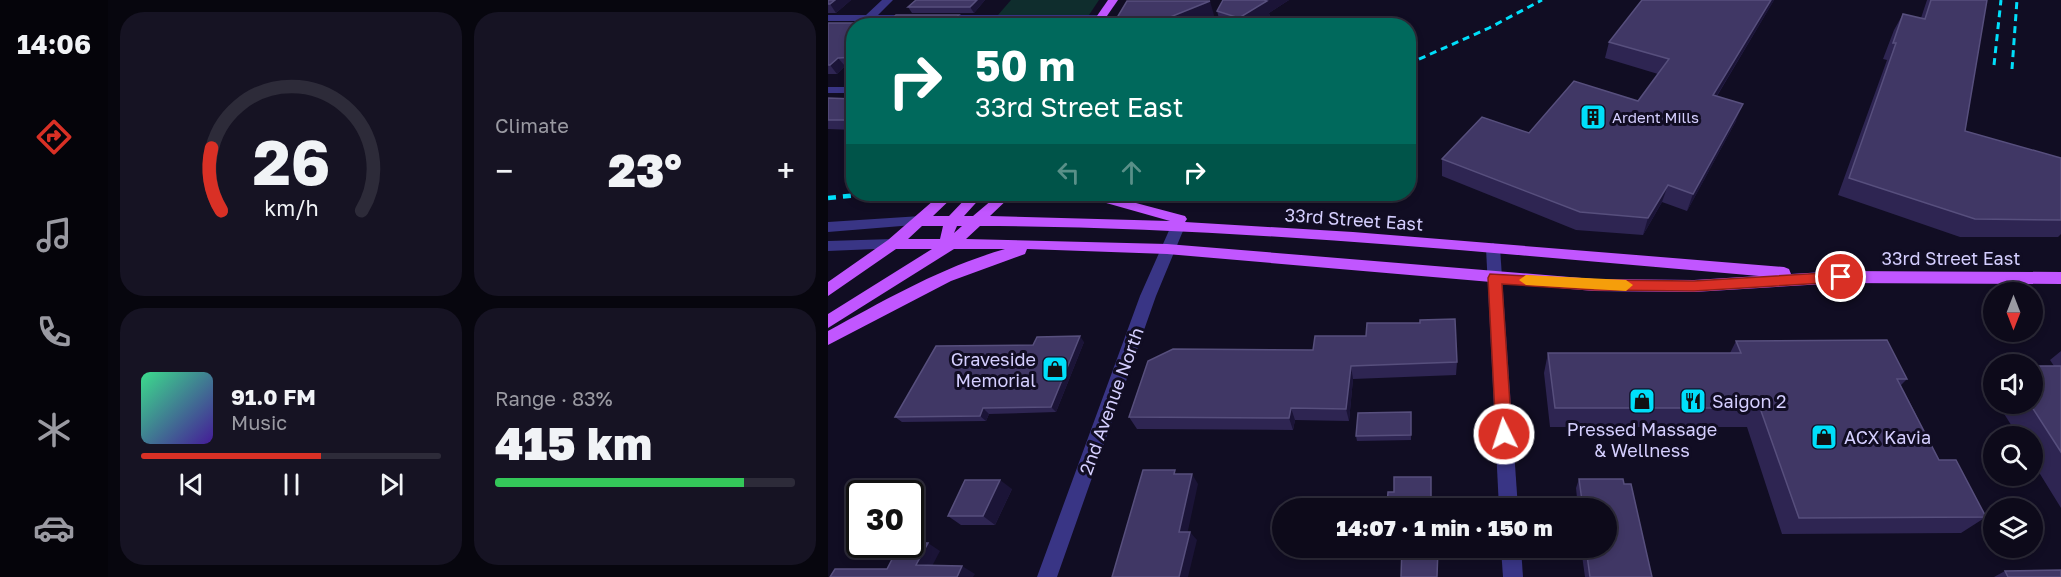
<!DOCTYPE html>
<meta charset="utf-8">
<style>
:root{--surface:#0d0a1a;--page:#161323;--text:#f1f3f6;--muted:#9a9aa2;--line:#2d2b39;--accent:#d93025}
body{margin:0;font-family:"Golos Text",sans-serif;background:var(--page);color:var(--text);height:100vh;display:flex;flex-direction:column;font-size:22px;white-space:nowrap}
*{box-sizing:border-box;margin:0}
p{font-size:20px;color:var(--muted)}
.icon{flex:none;width:33px;height:33px;fill:none;stroke:currentColor;stroke-width:2;stroke-linecap:round;stroke-linejoin:round}
.map{position:relative;flex:1;overflow:hidden}
.side{display:flex;flex-direction:column;gap:12px;padding:12px;background:#07060e;width:720px}
.side>*{flex:none}
.banner{position:absolute;left:18px;top:18px;width:570px;height:183px;border-radius:24px;box-shadow:0 3px 9px #0003,0 0 0 2px var(--line);background:#00695c;color:#fff;overflow:hidden}
.needle{width:39px;rotate:180deg}
.tools{position:absolute;left:1155px;top:282px;display:grid;gap:12px}
.tools a{display:grid;place-items:center;width:60px;height:60px;border-radius:50%;background:var(--surface);box-shadow:0 3px 9px #0003,0 0 0 2px var(--line);font-size:30px}
.speed{position:absolute;left:18px;top:480px;display:flex;gap:12px;font-size:30px;font-weight:700;text-align:center}
.speed>*{display:grid;place-content:center;width:78px;height:78px;border-radius:50%;background:var(--surface);box-shadow:0 3px 9px #0003,0 0 0 2px var(--line);line-height:1}
.speed .limit{border:3px solid #111;border-radius:9px;background:#fff;color:#111}
.pin{position:absolute;display:grid;place-items:center;width:51px;height:51px;color:#fff;margin:-26px;border:3px solid #fff;border-radius:50%;box-shadow:0 2px 6px #0007}
.me{position:absolute;width:66px;margin:-33px;rotate:356deg;stroke-linejoin:round;filter:drop-shadow(0 0 4px #0008)}
.turn{display:flex;align-items:center;gap:21px;height:126px;padding:0 30px;font-size:27px}
.turn .icon{width:78px;height:78px;stroke-width:2.5}
.turn b{display:block;font-size:42px;line-height:51px}
.lanes{display:flex;align-items:center;height:57px;padding:0 30px;background:#0003;justify-content:center;gap:30px;direction:ltr}
.lanes .off{opacity:.35}
.big{font-size:45px;font-weight:800;line-height:1.1}
.side .card{flex:1;display:flex;flex-direction:column;justify-content:center;gap:9px;min-width:0;padding:0 21px;border-radius:24px;background:var(--page)}
.side .dial{align-items:center;gap:0}
.dial svg{height:156px;overflow:visible;fill:none;stroke:var(--line);stroke-width:7;stroke-linecap:round;text-anchor:middle}
.dial text{fill:var(--text);stroke:none}
.song{display:flex;align-items:center;gap:18px}
.cover{width:72px;height:72px;border-radius:9px;background:linear-gradient(135deg,hsl(150 70% 55%),hsl(260 70% 35%))}
.played{height:6px;border-radius:3px;background:linear-gradient(90deg,var(--accent) 60%,var(--line) 60%)}
.keys{display:flex;justify-content:space-around;direction:ltr}
.heat{display:flex;justify-content:space-between;align-items:center;font-size:33px;direction:ltr}
.charge{height:9px;border-radius:4px;background:linear-gradient(90deg,#34c759 83%,var(--line) 0)}
.side .tiles{flex:1;display:grid;gap:12px;grid-template-columns:repeat(2,1fr)}
.trip{position:absolute;left:444px;top:498px;width:345px;height:60px;border-radius:30px;background:var(--surface);box-shadow:0 3px 9px #0003,0 0 0 2px var(--line);font-weight:800;line-height:60px;text-align:center}
main{display:flex;flex:1;min-height:0}
.menu{display:flex;flex-direction:column;width:108px;justify-content:space-around;align-items:center;background:#05040a;color:var(--muted)}
.menu .icon{width:42px;height:42px}
.menu .selected{color:var(--accent)}
.menu b{font-size:27px;color:var(--text)}
.map>svg:first-child{display:block}
.green{fill:#0f2d2d}
.lines{fill:none;stroke-linecap:round;stroke-linejoin:round}
.minor{fill:#393585;fill-rule:evenodd}
.major{fill:#c156ff;fill-rule:evenodd}
.rail-far1{stroke:#00dffa;stroke-width:3;stroke-dasharray:7 5;stroke-linecap:butt}
.rail{stroke:#00dffa;stroke-width:4.5;stroke-dasharray:8 7;stroke-linecap:butt}
.wall{fill:#2e2552}
.shaded-wall{fill:#1b1437}
.building{fill:#403765;stroke:#574f7d;stroke-width:1.5}
.route{fill:#d93025;stroke:#8d1f18;stroke-width:1.5}
.slow{fill:#f59e0b}
.labels{text-anchor:middle;dominant-baseline:central;stroke-width:6;stroke-linejoin:round;paint-order:stroke}
.far-poi-label{font-size:15px;fill:#d5cfff;stroke:#110d23;text-anchor:start}
.street-label{font-size:18px;fill:#d5cfff;stroke:#110d23}
.poi-label{font-size:18px;fill:#d5cfff;stroke:#110d23;text-anchor:start}
</style>
<main>
<nav class="menu">
<b>14:06</b>
<svg class="icon selected" aria-label="directions" viewBox="0 0 24 24"><path d="M12 3l9 9-9 9-9-9zM9 14v-3h6M13 9l2 2-2 2"/></svg>
<svg class="icon" aria-label="music" viewBox="0 0 24 24"><path d="M9 18V5l10-2v13"/><circle cx="6" cy="18" r="3"/><circle cx="16" cy="16" r="3"/></svg>
<svg class="icon" aria-label="phone" viewBox="0 0 24 24"><path d="M5 4h4l2 5-3 2q2 4 5 5l2-3 5 2v4C11 20 4 13 5 4z"/></svg>
<svg class="icon" aria-label="climate" viewBox="0 0 24 24"><path d="M12 3v18M4 7l16 10M4 17L20 7"/></svg>
<svg class="icon" aria-label="car" viewBox="0 0 24 24"><path d="M5 17H2v-5l4-1 3-4h7l3 4 3 1v5h-3M9 17h6M6 11h13"/><circle cx="7" cy="17" r="2"/><circle cx="17" cy="17" r="2"/></svg>
</nav>
<section class="side">
<div class="tiles">
<div class="card dial"><svg viewBox="0 0 100 80">
<path d="M14 69A42 42 0 1 1 86 69"/>
<path d="M14 69A42 42 0 0 1 9 37" stroke="#d93025"/>
<text x="50" y="56" font-size="32" font-weight="700">26</text>
<text x="50" y="72" font-size="11">km/h</text>
</svg></div>
<div class="card"><p>Climate</p>
<div class="heat"><a>−</a><b class="big">23°</b><a>+</a></div>
</div>
<div class="card">
<div class="song"><i class="cover"></i><div><b>91.0 FM</b><p>Music</p></div></div>
<div class="played"></div>
<div class="keys"><svg class="icon" aria-label="previous" viewBox="0 0 24 24"><path d="M18 5L8 12l10 7zM5 5v14"/></svg><svg class="icon" aria-label="pause" viewBox="0 0 24 24"><path d="M8 5v14M16 5v14"/></svg><svg class="icon" aria-label="next" viewBox="0 0 24 24"><path d="M6 5l10 7-10 7zM19 5v14"/></svg></div>
</div>
<div class="card"><p>Range · 83%</p><b class="big">415 km</b><div class="charge"></div></div>
</div>
</section>
<div class="map">
<svg width="1233" height="577" viewBox="0 0 1233 577">
<rect width="100%" height="100%" fill="#110d23"/>
<!-- green -->
<path class="green" d="M183,0H271L261,15H170Z"/>
<g class="lines">
<!-- minor -->
<g class="minor">
<path d="M54,0H65L50,15H84L89,18L84,21H0V15H38Z"/>
<path d="M273,15L277,16V20L114,21L109,18L114,15Z"/>
<rect x="0" y="87" width="26" height="6"/>
<path d="M93,216L98,218L100,221L98,224L0,232V222Z"/>
<path d="M350,221L357,226L328,296L229,577H209L312,296L343,226Z"/>
<path d="M65,239L70,240L72,244L70,248L0,251V241Z"/>
<path d="M665,243L672,248L690,508H671L658,248Z"/>
<path d="M673,548H693L695,577H675Z"/>
</g>
<!-- major -->
<g class="major">
<path d="M280,0H290L272,26H262Z"/>
<path d="M113,194H128L105,216H121L142,194H156L136,216H145L171,194H185L162,216L342,221L257,197L255,194H274L357,216L359,219L357,222L525,232L956,267L961,269L963,274L1013,271L1233,272V284L1013,283L866,292L766,291L339,254L199,249L197,254L123,281L0,345V331C57,300 114,267 177,249H126L0,328V314L104,249H68L0,296V282L60,240ZM94,226H115L112,239H80ZM129,226H134L126,233ZM152,226C412,227 672,254 931,276L866,280L766,279L339,244L138,239Z"/>
</g>
<!-- rail-far1 -->
<g class="rail-far1">
<path d="M580,64L661,28L714,0"/>
<path d="M1166,65L1173,0"/>
<path d="M1184,69L1189,0"/>
</g>
<!-- rail -->
<path class="rail" d="M0,198L39,194"/>
</g>
<!-- wall -->
<g class="wall">
<path d="M0,0H23L8,13H0Z"/>
<path d="M157,0L146,13H84L80,7Z"/>
<path d="M395,0H461L441,13L442,17L428,26H393L389,11Z"/>
<path d="M814,0H946L889,96L908,121L859,211L834,202L815,235L748,230L614,176V159L810,101L830,74L777,58L781,42Z"/>
<path d="M1099,0H1159L1137,131L1233,158V234L1230,237H1132L1010,195L1059,60L1055,59L1066,30L1075,14L1093,18Z"/>
<path d="M0,23H136L134,26H26V66H17L9,74H0Z"/>
<path d="M0,98L26,99V130L0,129Z"/>
<path d="M908,341L1079,379L1073,385L1111,460L1158,517L1133,533L954,534L919,427H722L716,373L720,353H902Z"/>
<path d="M256,342L228,412L161,414L158,421L74,422L67,417L205,345Z"/>
<path d="M1233,351V508L1204,461V436H1190L1170,404H1204L1226,366L1222,360Z"/>
<path d="M320,361L629,362L628,375L525,379L521,421L467,420L465,430L309,429L301,417Z"/>
<path d="M1166,376V396L1158,383Z"/>
<path d="M583,412V440L529,441L528,436Z"/>
<path d="M751,479L796,484L824,577H757L753,548H778V508H750L748,488Z"/>
<path d="M184,489L167,525H133L120,516Z"/>
<path d="M1177,571L1233,577H1166Z"/>
</g>
<!-- shaded-wall -->
<g class="shaded-wall">
<path d="M7,0H23L8,13L2,4Z"/>
<path d="M149,0H157L146,13L142,7Z"/>
<path d="M434,0H461L441,13L442,17L428,26H413L411,18Z"/>
<path d="M943,0H946L879,112L885,95Z"/>
<path d="M382,1L389,26H320Z"/>
<path d="M131,15L136,23L134,26H120Z"/>
<path d="M191,19L194,26H186Z"/>
<path d="M10,58L17,66L9,74L2,65Z"/>
<path d="M915,104L908,121L859,211L865,194Z"/>
<path d="M840,185L834,202L815,235L820,218Z"/>
<path d="M252,336L256,342L228,412L223,407Z"/>
<path d="M523,366L525,379L521,421L518,409Z"/>
<path d="M155,408L161,414L158,421L152,416Z"/>
<path d="M463,408L467,420L465,430L461,418Z"/>
<path d="M364,474L370,484L358,540L351,532Z"/>
<path d="M172,480L184,489L167,525L155,516Z"/>
<path d="M362,532L369,540L360,577H351Z"/>
<path d="M100,543L112,551L101,572L88,565Z"/>
<path d="M134,566L147,574L145,577H129Z"/>
</g>
<!-- building -->
<g class="building">
<path d="M0,0H7L2,4H0Z"/>
<path d="M88,0H149L142,7H80Z"/>
<path d="M395,0H436L439,1L411,18L389,11Z"/>
<path d="M814,0H943L885,95L915,104L865,194L840,185L820,218L752,212L614,159L654,117L701,133L746,81L810,101L841,59L781,42Z"/>
<path d="M1103,0H1159L1137,131L1233,158V220L1147,219L1021,178L1068,43H1065L1075,14L1097,19Z"/>
<path d="M299,1H382L320,26H284Z"/>
<path d="M68,15H131L120,26H26V57L10,58L2,65H0V23H59Z"/>
<path d="M163,19H191L186,26H158Z"/>
<path d="M0,98L26,99V120H0Z"/>
<path d="M627,319L629,362L523,366L518,409L463,408L461,418L301,417L320,361L345,349L485,350L487,336H538L539,323H592V320Z"/>
<path d="M252,336L223,407L155,408L152,416L67,417L108,346L205,345L209,337Z"/>
<path d="M1059,340L1079,379H1069L1111,460H1128L1158,517L971,518L932,408H727L720,353H913L908,341Z"/>
<path d="M1204,366H1233V452L1202,404H1204Z"/>
<path d="M583,412V435L528,436L530,413Z"/>
<path d="M315,470H347L346,474H364L351,532H362L351,577H284Z"/>
<path d="M566,477H603V508H559L560,492H566Z"/>
<path d="M751,479H795L796,484H803L824,577H762L758,548H778V508H755Z"/>
<path d="M137,480H172L155,516H120Z"/>
<path d="M82,543H100L88,565L134,566L129,577H2L7,569H59L72,544H82Z"/>
<path d="M574,548H610L609,577H573Z"/>
<path d="M1233,570V577H1180L1177,571Z"/>
</g>
<!-- route -->
<path class="route" d="M1013,272L1020,277L1013,282L866,291L766,290L674,284L684,434L682,439L676,441L670,439L668,434L660,278L662,274L766,280L866,281Z"/>
<!-- slow -->
<path class="slow" d="M698,275L798,280L805,285L798,291L698,285L691,280Z"/>
<!-- icons -->
<defs>
<g id="building-square" transform="scale(1.35)"><rect x="-9" y="-9" width="18" height="18" rx="4" fill="#00dffa" stroke="#110d23"/><path d="M-4-6H4V6H1V3H-1V6H-4ZM-2.5-4.3h1.7v1.8h-1.7ZM.8-4.3h1.7v1.8H.8ZM-2.5-1h1.7V.8h-1.7ZM.8-1h1.7V.8H.8Z" fill="#111"/></g>
<g id="shop-square" transform="scale(1.35)"><rect x="-9" y="-9" width="18" height="18" rx="4" fill="#00dffa" stroke="#110d23"/><path d="M-5-2.5h2.3a2.7 3.5 0 0 1 5.4 0H5L5.5 6h-11ZM-1.5-2.5h3a1.5 2.3 0 0 0-3 0Z" fill="#111"/></g>
<g id="restaurant-square" transform="scale(1.35)"><rect x="-9" y="-9" width="18" height="18" rx="4" fill="#00dffa" stroke="#110d23"/><path d="M-5-6h1v4h1v-4h1v4h1v-4h1v5L-1.5 .5V6h-2V.5L-5-1ZM5-6V6H3V1.5H1.5Q1.5-4 5-6Z" fill="#111"/></g>
</defs>
<g fill-rule="evenodd">
<use href="#building-square" x="765" y="117"/>
<use href="#shop-square" x="227" y="369"/>
<use href="#shop-square" x="814" y="401"/>
<use href="#restaurant-square" x="865" y="401"/>
<use href="#shop-square" x="996" y="437"/>
</g>
<g class="labels">
<!-- far-poi labels -->
<g class="far-poi-label">
<text x="784" y="117">Ardent Mills</text>
</g>
<!-- street labels -->
<g class="street-label">
<text transform="translate(526 219) rotate(4)">33rd Street East</text>
<text x="1123" y="258">33rd Street East</text>
<text transform="translate(283 401) rotate(-70)">2nd Avenue North</text>
</g>
<!-- poi labels -->
<g class="poi-label">
<text x="208" y="359" text-anchor="end">Graveside<tspan x="208" dy="21">Memorial</tspan></text>
<text x="884" y="401">Saigon 2</text>
<text x="814" y="429" text-anchor="middle">Pressed Massage<tspan x="814" dy="21">&amp; Wellness</tspan></text>
<text x="1016" y="437">ACX Kavia</text>
</g>
</g>
</svg>
<div class="tools">
<a><svg class="needle" viewBox="-14 -14 28 28"><path d="M0-13l5 13h-10z" fill="#e53935"/><path d="M0 13l5-13h-10z" fill="#9a9aa2"/></svg></a>
<a><svg class="icon" aria-label="sound" viewBox="0 0 24 24"><path d="M4 9h4l5-4v14l-5-4H4zM17 9q2 3 0 6"/></svg></a>
<a><svg class="icon" aria-label="search" viewBox="0 0 24 24"><circle cx="10" cy="10" r="6"/><path d="M15 15l6 6"/></svg></a>
<a><svg class="icon" aria-label="layers" viewBox="0 0 24 24"><path d="M12 4l9 5-9 5-9-5zM3 14l9 5 9-5"/></svg></a>
</div>
<div class="speed"><div class="limit">30</div></div>
<div class="pin" style="left:1013px;top:277px;background:#d93025"><svg class="icon" aria-label="arrive" viewBox="0 0 24 24"><path d="M6 21V4h12l-3 4 3 4H6"/></svg></div>
<svg class="me" style="left:676px;top:434px" viewBox="-20 -20 40 40"><circle r="17" fill="#d93025" stroke="#fff" stroke-width="3"/><path d="M0-11L8 9 0 5-8 9z" fill="#fff"/></svg>
<div class="trip">14:07 · 1 min · 150 m</div>
<div class="banner">
<div class="turn"><svg class="icon" aria-label="right" viewBox="0 0 24 24"><path d="M7 20v-9h11M14 6l5 5-5 5"/></svg><div><b>50 m</b>33rd Street East</div></div>
<div class="lanes"><svg class="icon off" aria-label="left" viewBox="0 0 24 24"><path d="M17 20v-9H6M10 6l-5 5 5 5"/></svg><svg class="icon off" aria-label="ahead" viewBox="0 0 24 24"><path d="M12 20V5M6 11l6-6 6 6"/></svg><svg class="icon" aria-label="right" viewBox="0 0 24 24"><path d="M7 20v-9h11M14 6l5 5-5 5"/></svg></div>
</div>
</div>
</main>
